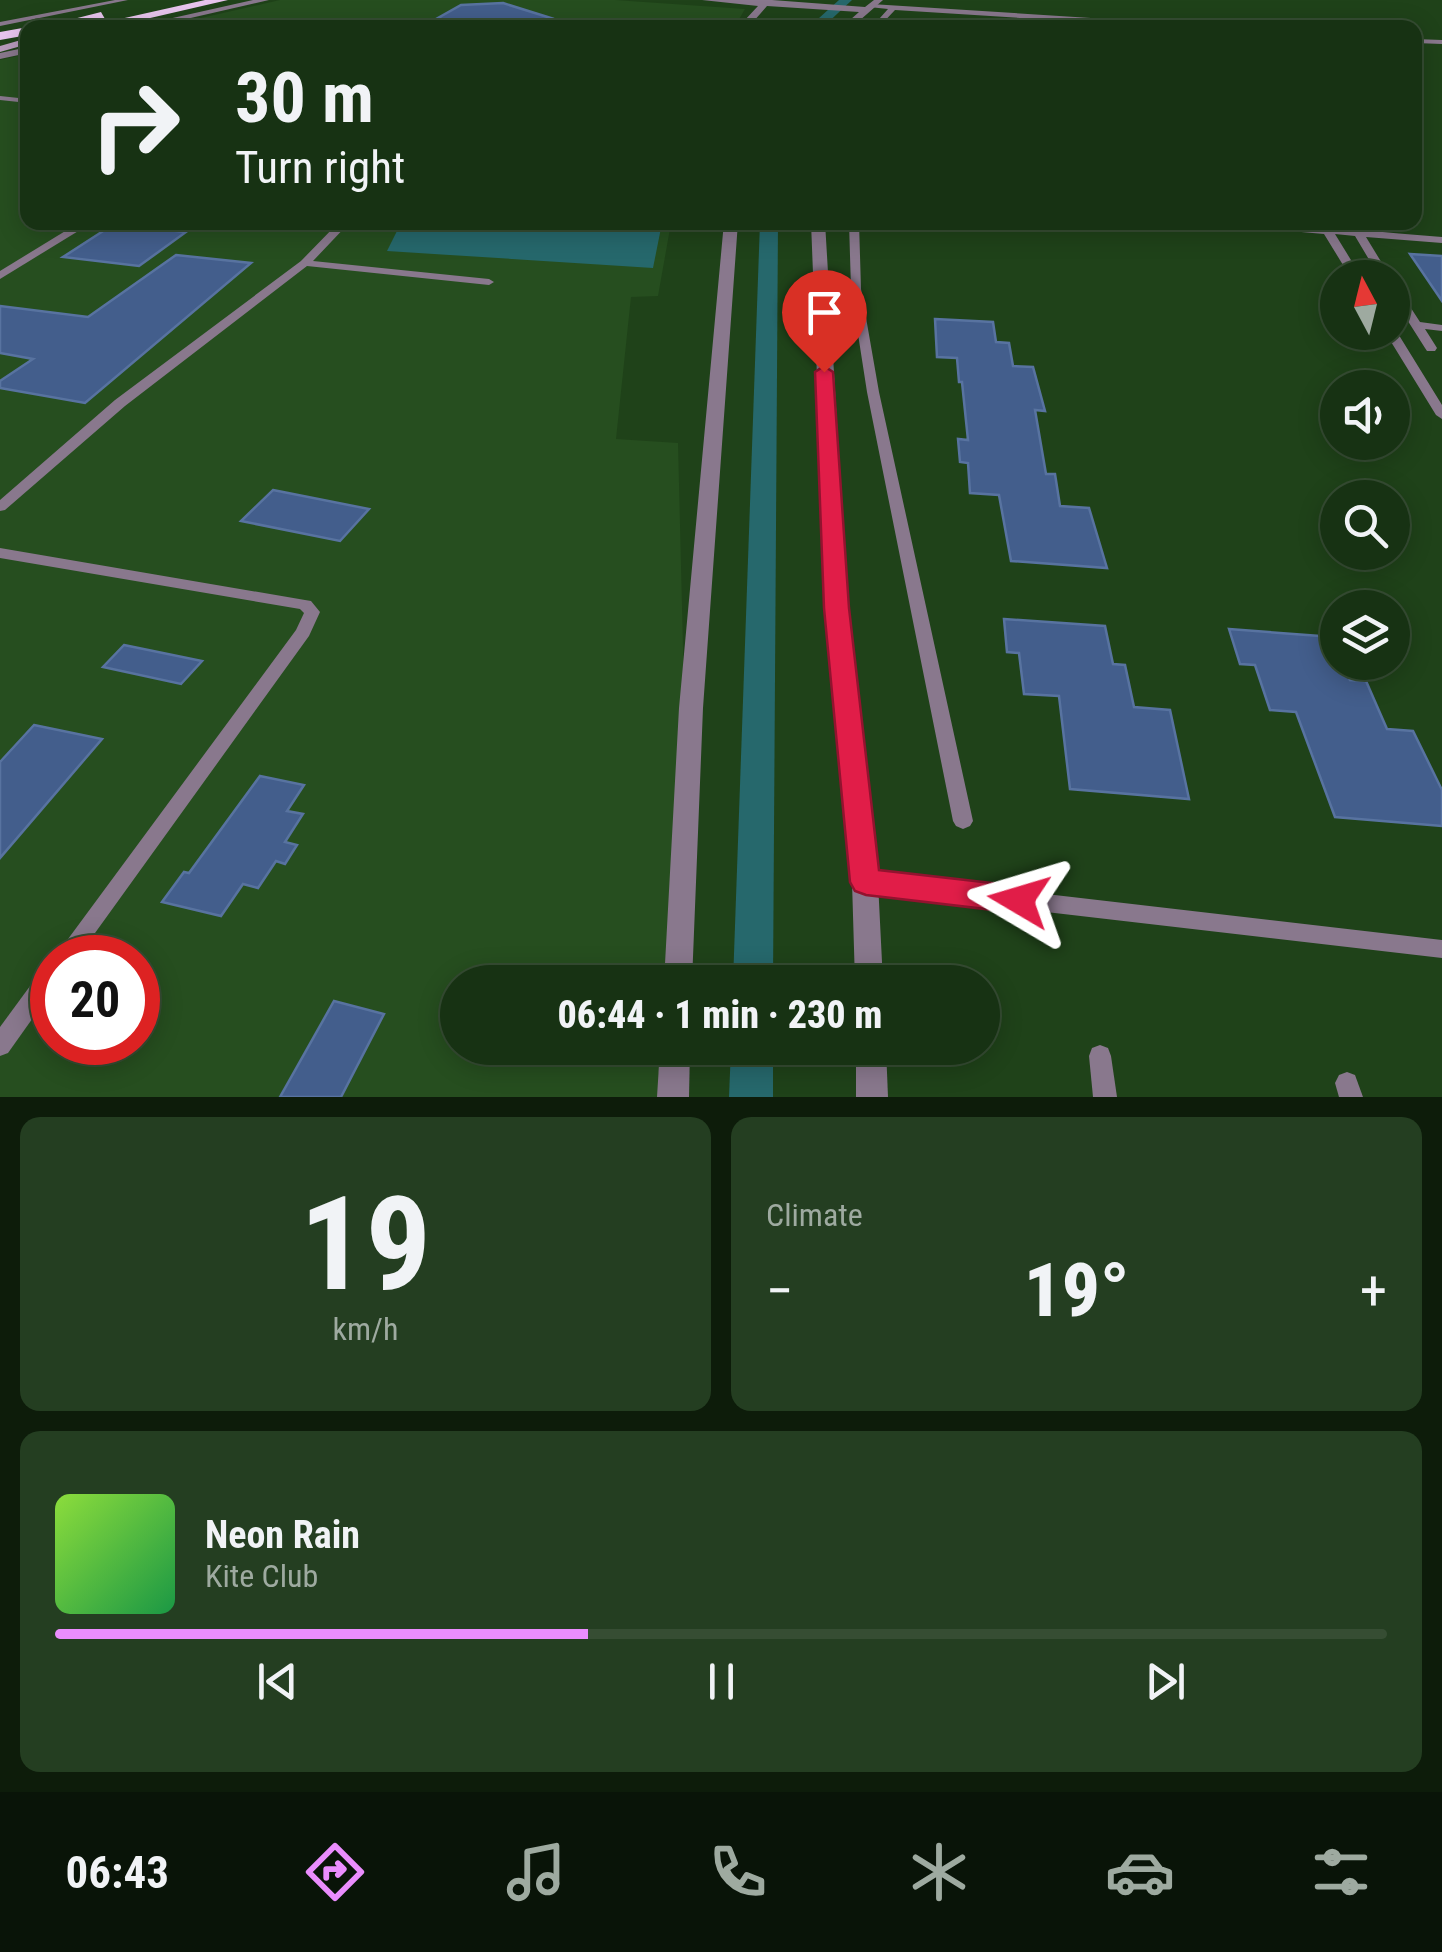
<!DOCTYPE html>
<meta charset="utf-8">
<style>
:root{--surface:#173213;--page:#243e21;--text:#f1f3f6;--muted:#9eaaa0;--line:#364d33;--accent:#ea8dfd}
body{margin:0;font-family:"Roboto Condensed",sans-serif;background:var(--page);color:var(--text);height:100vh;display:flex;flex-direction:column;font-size:38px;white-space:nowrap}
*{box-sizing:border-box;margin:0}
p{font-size:32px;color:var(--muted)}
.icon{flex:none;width:55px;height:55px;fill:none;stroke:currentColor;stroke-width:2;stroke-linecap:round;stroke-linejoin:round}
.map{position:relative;height:1097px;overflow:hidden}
.sheet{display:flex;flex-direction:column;gap:20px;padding:20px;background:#0d1c0a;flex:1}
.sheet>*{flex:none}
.guide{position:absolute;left:20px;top:20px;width:1402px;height:210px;border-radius:20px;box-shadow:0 5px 25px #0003,0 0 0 2px var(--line);background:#173213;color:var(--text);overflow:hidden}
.needle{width:65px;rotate:353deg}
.tools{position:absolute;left:1320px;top:260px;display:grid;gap:20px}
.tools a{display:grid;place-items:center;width:90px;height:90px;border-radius:50%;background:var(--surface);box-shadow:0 5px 25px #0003,0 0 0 2px var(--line);font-size:50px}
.speed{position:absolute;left:30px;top:935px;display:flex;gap:20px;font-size:50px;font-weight:700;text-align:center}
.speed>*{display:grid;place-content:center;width:130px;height:130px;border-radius:50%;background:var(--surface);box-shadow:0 5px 25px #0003,0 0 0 2px var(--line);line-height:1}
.speed .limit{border:15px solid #d22;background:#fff;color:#111}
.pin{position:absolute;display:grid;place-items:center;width:85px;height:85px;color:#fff;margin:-102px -42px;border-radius:50% 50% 50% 0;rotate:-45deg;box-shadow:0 0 10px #0007}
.pin .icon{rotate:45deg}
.me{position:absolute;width:110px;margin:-55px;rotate:277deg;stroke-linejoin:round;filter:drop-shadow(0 0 8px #0008)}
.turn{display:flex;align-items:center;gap:35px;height:210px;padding:0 50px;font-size:45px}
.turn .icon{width:130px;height:130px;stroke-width:2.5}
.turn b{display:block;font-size:70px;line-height:85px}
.big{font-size:75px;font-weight:800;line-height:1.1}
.sheet .card{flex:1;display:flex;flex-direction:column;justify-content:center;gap:15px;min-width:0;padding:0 35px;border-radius:20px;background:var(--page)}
.sheet .dial{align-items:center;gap:0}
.dial b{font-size:130px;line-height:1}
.song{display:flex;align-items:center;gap:30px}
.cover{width:120px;height:120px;border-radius:15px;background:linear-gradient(135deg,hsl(90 70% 55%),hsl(140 70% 35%))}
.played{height:10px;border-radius:5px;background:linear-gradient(90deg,var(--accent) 40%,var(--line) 40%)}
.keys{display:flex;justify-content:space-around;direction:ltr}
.heat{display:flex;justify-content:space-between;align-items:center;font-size:55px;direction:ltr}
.sheet .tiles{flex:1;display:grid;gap:20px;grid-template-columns:1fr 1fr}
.card:last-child{grid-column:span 2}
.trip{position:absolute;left:440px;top:965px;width:560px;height:100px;border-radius:50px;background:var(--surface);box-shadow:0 5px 25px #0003,0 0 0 2px var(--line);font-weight:800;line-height:100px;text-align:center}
.tabs{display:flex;height:160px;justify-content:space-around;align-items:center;background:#091408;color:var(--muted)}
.tabs .icon{width:70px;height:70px}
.tabs .on{color:var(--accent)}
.tabs b{font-size:45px;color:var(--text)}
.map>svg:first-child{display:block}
.built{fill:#264e1f;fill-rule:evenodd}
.water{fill:#26686c}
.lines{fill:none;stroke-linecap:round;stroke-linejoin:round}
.canal{fill:#26686c;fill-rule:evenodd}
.building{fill:#435e8c;stroke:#5873a0;stroke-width:2.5}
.service{fill:#89788d;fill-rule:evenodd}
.minor{fill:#89788d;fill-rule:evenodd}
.secondary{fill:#b79bbc;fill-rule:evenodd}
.trunk{fill:#e8c5ee;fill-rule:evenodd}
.route{fill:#e11d48;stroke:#92132f;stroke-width:2.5}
</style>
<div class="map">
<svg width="1442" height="1097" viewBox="0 0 1442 1097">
<rect width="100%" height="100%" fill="#1f4219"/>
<!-- built -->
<g class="built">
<path d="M280,0H615L745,9L734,28H157Z"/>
<path d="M27,54L28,222L671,223L658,296L631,297L616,439L678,443L689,892L680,982H458V1048H673L668,1097H0V60ZM52,958H138V1042H52Z"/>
</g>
<!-- water -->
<path class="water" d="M401,223V222L662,223L653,268L387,251Z"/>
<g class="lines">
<!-- canal -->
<g class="canal">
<path d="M839,0H852L822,28H808Z"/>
<path d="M760,222H778L773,982H733Z"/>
<path d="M731,1048H773V1097H729Z"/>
</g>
</g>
<!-- building -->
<g class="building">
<path d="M503,3L554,19L468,28L438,18L461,5Z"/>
<path d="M114,224L186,232L139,266L63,257Z"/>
<path d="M1410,254L1442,256V301Z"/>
<path d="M176,255L251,263L85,403L0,388V381L33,359L0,353V306L88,317Z"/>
<path d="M935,319L993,322L996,342L1009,343L1013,366L1033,367L1045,411L1035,410L1046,474H1055L1060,506L1089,508L1107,568L1011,561L999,495L970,493L968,463L960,462L958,439L968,440L962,382H959L957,358L937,357Z"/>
<path d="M273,490L369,509L340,541L241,521Z"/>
<path d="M1004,619L1105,626L1113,664L1125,665L1134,707L1170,710L1189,799L1070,789L1059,696L1024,694L1019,653L1007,652Z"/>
<path d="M1229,629L1333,637L1338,662H1343L1350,680L1366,681L1387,729L1413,731L1442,790V826L1335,817L1296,712L1270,710L1255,665L1240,664Z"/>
<path d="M124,645L202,661L181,684L103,667Z"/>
<path d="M34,725L102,739L0,858V762Z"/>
<path d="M260,776L304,785L287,811L303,814L285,842L297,845L285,864L276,861L258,888L243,884L221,916L162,902L184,872L189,873Z"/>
<path d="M334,1001L384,1014L341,1097H280Z"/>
</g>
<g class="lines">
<!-- service -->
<g class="service">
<path d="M115,0H128L0,26V22Z"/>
<path d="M871,4L1217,26L1220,28H1177L895,10L878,28H871L888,9L869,7Z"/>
<path d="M577,22L580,24L577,28H569Z"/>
<path d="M1415,39L1442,40V44L1415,43Z"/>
<path d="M0,96L28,99V103L0,100Z"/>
<path d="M80,222H93L0,279V271Z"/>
<path d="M339,222H350L313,261L489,279L494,282L489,285L307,266L125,406L5,510L0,511V500L115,400L301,261Z"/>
<path d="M849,222H859L861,289L879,392L973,821L970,826L963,829L956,826L953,821L867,392L851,289Z"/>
<path d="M1214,222C1291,222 1366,231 1442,237V243L1366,237L1391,278H1380L1355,236L1335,234L1362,278H1351L1324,234L1219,225Z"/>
<path d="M1392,284L1396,285L1420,322L1442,325V331L1425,329L1437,348L1435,351H1427L1425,348L1392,296Z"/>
<path d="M1392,329L1397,332L1442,405V419L1436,415L1385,332H1392Z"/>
<path d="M0,548L305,600L311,601L320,612L309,636L77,958H54L296,630L304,613L300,609L0,558Z"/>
<path d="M865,873L1442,940V958L865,891L858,888L855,882L858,876Z"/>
<path d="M52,964V991L8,1053L0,1056V1027L44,967Z"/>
<path d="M1100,1045L1108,1048L1111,1056L1117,1097H1093L1089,1056L1092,1048Z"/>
<path d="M1347,1072L1355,1075L1363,1097H1339L1335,1083L1339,1075Z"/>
</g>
<!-- minor -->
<g class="minor">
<path d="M253,0H269L147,28H128Z"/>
<path d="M702,0H772L865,7L874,0H883L851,28H841L859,12L767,6L753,22V28H743L744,21L758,6Z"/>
<path d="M28,47V53L0,59V53Z"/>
<path d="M724,222H738L703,708L692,982H664L679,708Z"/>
<path d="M811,222H825L848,608L878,882L883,982H855L852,882L826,608Z"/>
<path d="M660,1048H690L689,1097H657Z"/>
<path d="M856,1048H886L888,1097H856Z"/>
</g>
<!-- secondary -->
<g class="secondary">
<path d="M76,18L79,23L29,28L33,25Z"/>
<path d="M28,38V44L0,52V46Z"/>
</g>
<!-- trunk -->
<g class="trunk">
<path d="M205,0H228L107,28H80Z"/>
<path d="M101,12L105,19L64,28H38Z"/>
<path d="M28,27V35L0,40V32Z"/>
</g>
</g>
<!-- route -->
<path class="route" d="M824,366L833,372L849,608L879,870L1019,886L1030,890L1035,900L1030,909L1019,913L866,895L855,891L850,882L824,608L815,372Z"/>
</svg>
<div class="tools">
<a><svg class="needle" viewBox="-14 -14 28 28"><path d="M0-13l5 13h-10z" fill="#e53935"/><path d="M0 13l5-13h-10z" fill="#9eaaa0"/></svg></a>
<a><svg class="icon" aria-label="sound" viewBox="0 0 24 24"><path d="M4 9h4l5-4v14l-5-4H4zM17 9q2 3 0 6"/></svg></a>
<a><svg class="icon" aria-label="search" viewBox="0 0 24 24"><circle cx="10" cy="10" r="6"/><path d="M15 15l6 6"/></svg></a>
<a><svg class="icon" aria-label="layers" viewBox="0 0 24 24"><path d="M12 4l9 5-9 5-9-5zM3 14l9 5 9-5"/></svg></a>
</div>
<div class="speed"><div class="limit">20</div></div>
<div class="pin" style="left:824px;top:372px;background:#d93025"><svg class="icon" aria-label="arrive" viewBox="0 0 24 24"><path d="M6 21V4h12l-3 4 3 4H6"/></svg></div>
<svg class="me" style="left:1019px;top:900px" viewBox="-20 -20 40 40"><path d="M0-17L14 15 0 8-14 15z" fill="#e11d48" stroke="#fff" stroke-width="4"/></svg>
<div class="trip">06:44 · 1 min · 230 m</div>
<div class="guide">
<div class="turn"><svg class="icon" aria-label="right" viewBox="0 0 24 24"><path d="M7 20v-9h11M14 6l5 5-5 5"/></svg><div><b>30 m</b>Turn right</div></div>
</div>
</div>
<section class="sheet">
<div class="tiles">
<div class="card dial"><b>19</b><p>km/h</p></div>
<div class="card"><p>Climate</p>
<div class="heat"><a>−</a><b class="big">19°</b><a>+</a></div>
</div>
<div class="card">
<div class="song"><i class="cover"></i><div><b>Neon Rain</b><p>Kite Club</p></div></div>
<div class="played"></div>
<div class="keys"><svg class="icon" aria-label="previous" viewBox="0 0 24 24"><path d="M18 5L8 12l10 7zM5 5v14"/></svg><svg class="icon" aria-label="pause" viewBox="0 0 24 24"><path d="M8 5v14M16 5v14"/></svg><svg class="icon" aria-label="next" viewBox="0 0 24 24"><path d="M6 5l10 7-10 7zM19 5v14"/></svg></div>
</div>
</div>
</section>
<nav class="tabs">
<b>06:43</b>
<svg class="icon on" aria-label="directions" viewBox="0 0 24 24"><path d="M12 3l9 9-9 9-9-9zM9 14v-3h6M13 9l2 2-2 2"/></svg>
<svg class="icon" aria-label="music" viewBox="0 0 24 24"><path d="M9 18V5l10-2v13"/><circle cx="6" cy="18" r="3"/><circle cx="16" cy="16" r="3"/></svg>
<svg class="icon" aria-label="phone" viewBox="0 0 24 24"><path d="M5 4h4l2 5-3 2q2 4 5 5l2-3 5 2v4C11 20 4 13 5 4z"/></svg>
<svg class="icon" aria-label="climate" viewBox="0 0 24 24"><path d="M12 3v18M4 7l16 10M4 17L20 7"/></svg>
<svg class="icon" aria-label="car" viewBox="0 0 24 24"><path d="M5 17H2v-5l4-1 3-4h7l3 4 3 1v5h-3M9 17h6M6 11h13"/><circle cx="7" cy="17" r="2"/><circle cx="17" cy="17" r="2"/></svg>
<svg class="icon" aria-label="filters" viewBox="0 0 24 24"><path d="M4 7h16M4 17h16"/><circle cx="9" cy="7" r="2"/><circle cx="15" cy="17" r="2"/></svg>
</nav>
